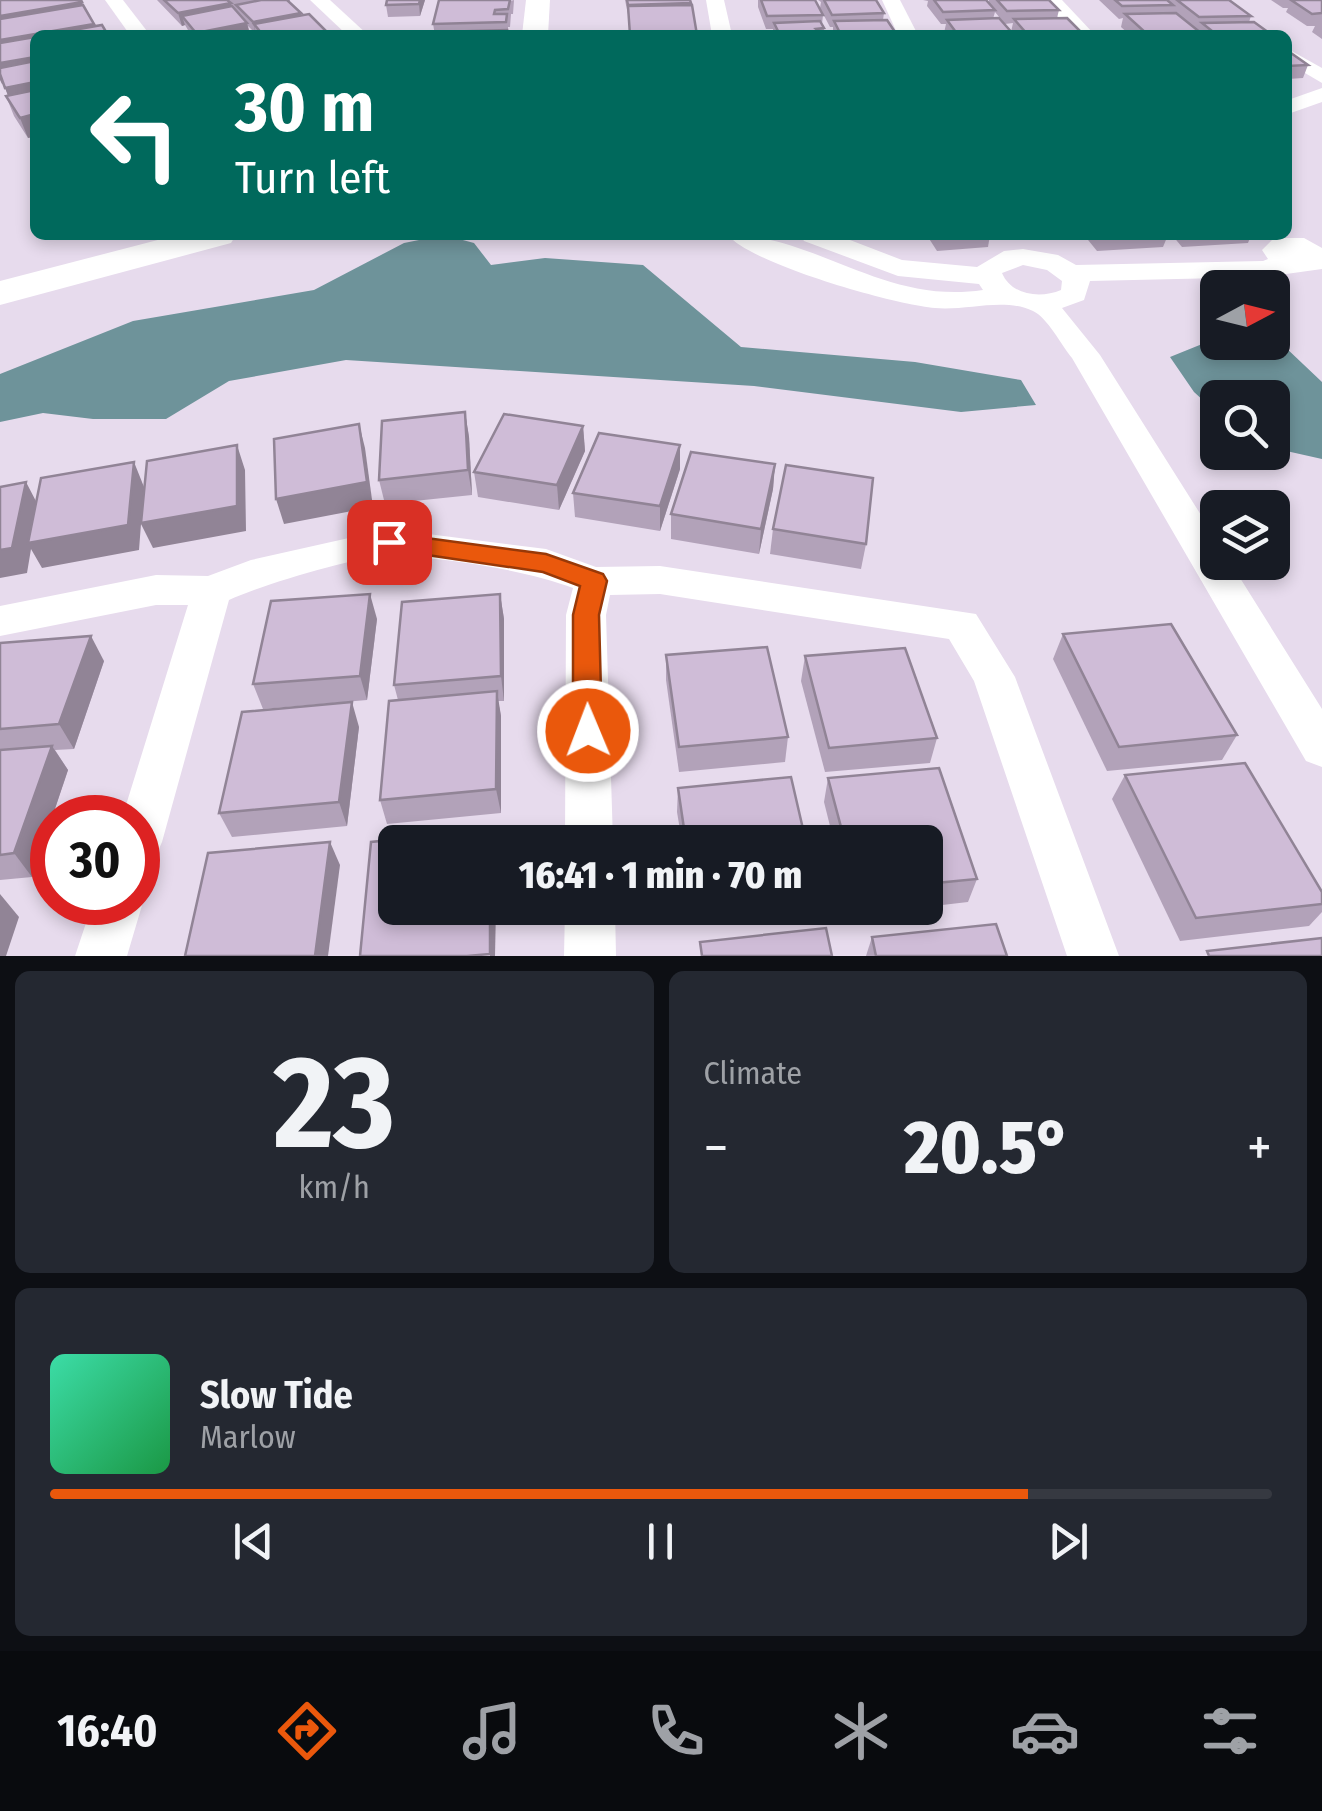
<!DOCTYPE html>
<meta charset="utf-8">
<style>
:root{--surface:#171b24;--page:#242831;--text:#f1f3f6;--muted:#9ea1a6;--line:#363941;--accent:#ea580c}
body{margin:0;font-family:"Fira Sans Condensed",sans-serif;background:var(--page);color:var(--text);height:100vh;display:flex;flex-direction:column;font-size:38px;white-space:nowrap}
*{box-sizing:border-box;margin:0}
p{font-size:32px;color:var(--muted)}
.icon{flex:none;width:55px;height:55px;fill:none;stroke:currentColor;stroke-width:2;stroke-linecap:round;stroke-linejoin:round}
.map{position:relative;height:956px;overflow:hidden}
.sheet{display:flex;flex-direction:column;gap:15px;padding:15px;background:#0d0f14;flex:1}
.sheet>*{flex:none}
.banner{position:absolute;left:30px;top:30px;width:1262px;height:210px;border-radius:15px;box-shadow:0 5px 15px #0003;background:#00695c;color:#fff;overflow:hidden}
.needle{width:65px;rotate:83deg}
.tools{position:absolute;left:1200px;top:270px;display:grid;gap:20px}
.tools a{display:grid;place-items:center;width:90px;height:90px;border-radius:15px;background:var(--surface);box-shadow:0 5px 15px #0003;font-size:50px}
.speed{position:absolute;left:30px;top:795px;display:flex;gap:20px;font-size:50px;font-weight:700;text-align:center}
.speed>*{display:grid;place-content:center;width:130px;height:130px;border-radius:50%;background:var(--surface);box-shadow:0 5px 15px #0003;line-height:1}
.speed .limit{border:15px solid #d22;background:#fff;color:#111}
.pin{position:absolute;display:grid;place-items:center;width:85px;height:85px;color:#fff;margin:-42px;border-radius:20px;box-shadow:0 5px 15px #0006}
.me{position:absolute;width:110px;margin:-55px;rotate:359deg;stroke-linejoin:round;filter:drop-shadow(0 0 8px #0008)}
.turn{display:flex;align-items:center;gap:35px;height:210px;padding:0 40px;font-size:45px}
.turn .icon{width:130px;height:130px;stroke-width:2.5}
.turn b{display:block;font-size:70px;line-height:85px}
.big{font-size:75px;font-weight:800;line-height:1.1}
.sheet .tile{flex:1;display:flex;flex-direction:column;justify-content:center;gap:15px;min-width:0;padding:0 35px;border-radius:15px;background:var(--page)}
.sheet .dial{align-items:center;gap:0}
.dial b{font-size:130px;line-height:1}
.song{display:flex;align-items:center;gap:30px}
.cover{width:120px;height:120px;border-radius:15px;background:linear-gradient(135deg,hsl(160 70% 55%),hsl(140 70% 35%))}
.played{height:10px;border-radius:5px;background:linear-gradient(90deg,var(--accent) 80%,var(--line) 80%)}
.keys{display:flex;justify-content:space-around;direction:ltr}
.heat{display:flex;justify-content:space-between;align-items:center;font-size:55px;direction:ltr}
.sheet .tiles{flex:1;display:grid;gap:15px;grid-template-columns:1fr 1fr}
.tile:last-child{grid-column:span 2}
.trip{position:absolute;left:378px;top:825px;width:565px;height:100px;border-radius:15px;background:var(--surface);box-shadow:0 5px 15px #0003;font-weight:800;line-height:100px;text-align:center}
.tab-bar{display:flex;height:160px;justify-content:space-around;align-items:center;background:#090b0e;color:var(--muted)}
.tab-bar .icon{width:70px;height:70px}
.tab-bar .on{color:var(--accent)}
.tab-bar b{font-size:45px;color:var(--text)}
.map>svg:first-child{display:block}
.water{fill:#6e939a}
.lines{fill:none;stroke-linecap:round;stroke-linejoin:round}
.street{fill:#fff;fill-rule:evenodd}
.secondary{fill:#fff;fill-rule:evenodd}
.wall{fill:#b2a2b9}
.shaded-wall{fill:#918496}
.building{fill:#cfbcd7;stroke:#918496;stroke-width:2.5}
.route{fill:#ea580c;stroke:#983908;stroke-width:2.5}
</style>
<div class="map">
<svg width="1322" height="956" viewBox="0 0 1322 956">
<rect width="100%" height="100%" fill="#e7dbed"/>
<!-- water -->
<g class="water">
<path d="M444,235L474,243L491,265L545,258L643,265L741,347L915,362L1021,380L1036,405L961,412L754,386L346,360L229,381L166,419H93L43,413L0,422V374L133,321L314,290L404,243Z"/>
<path d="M1217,338L1218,342L1284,346L1322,382V459L1273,448L1272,398H1218L1217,413L1194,392L1170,357Z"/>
</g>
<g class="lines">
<!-- street -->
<g class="street">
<path d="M105,0H123L150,35H130Z"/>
<path d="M310,0H330L368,35H347Z"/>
<path d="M706,0H724L732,35H712Z"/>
<path d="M882,0H900L918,35H898Z"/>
<path d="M1043,0H1062L1095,35H1074Z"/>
<path d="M1288,49L1322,68V83L1288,63Z"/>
<path d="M1322,88V102L1288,114V100Z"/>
<path d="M728,235C817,235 883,305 983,290L979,284L898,276L804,241L800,235H837L902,260L977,267L1004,251L1023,249L1058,255L1076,265L1263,261L1268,259L1262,250L1274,238H1304L1322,248V269L1264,277L1090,281L1084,300L1062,308L1100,355L1218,542V562H1230L1322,709V767L1306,761L1072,358C1062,346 1047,317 1033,311C1003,297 967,311 935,308C895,305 751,264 728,235ZM1023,265L1047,270L1062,281L1061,290C1040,299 1011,295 1002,273Z"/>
<path d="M389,529L546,549L596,567L660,566L976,614L1015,677L1119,956H1067L974,681L949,639L660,594L610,595L606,615L613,842H565L566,615L573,588C526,570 442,557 392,556C358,555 262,585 229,600L162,842L155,858L138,864V818H122L188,605H156L0,636V606L156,575L208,576L251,560Z"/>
<path d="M138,889L143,902L127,956H75L93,902H138Z"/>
<path d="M565,908H615L616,956H564Z"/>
</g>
<!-- secondary -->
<g class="secondary">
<path d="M526,0H550L548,35H522Z"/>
<path d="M177,235H236L231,243L0,305V281Z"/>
</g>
</g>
<!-- wall -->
<g class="wall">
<path d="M0,0L28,138L14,116L6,96H8L4,84H2Z"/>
<path d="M157,0H290V3L301,15L328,35H257L248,26L250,35H191L185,25L182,26Z"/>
<path d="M425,0L420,16L388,17L386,5Z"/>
<path d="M514,0L513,14H511L510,27H508V35H435L433,24Z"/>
<path d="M625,0H690L691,5L629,19Z"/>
<path d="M758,0H815L823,15L822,24L824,28V35H773V29H766L758,7Z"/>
<path d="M818,0H876L884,13L883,20L897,35H833V27H830L820,8L821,2Z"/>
<path d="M923,0H986L989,3V0H1049L1059,10L1057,18L1084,35H1014L1011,32L1013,23L1005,24L995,12L993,19L1014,35H946L944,33L946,24H941L927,6L928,1Z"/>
<path d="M1099,0H1229L1251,16L1249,22L1272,35H1130L1121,27L1123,18L1119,19Z"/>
<path d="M1271,0H1322V39L1312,32L1315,26H1307L1286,12L1288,8H1283Z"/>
<path d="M1288,51L1308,65L1303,78L1288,79Z"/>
<path d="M928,235H990L988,247L937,251L928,237Z"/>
<path d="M1084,235H1168L1163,247L1097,251Z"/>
<path d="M1172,235H1251L1248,243L1182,247Z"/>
<path d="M465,412L469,437L472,495L385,504L379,480Z"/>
<path d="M583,426L585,451L559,510L478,497L474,472Z"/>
<path d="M680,445V469L660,531L575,517L573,493Z"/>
<path d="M775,464L773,489L759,554L671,539V514Z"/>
<path d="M773,529L866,544L861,569L770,554Z"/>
<path d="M500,594L504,619V701H498L501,716V813L387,824L380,800L398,700L394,685Z"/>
<path d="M377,619L367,700L263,709L253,684Z"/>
<path d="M1063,634L1237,735L1222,760L1107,771L1053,659Z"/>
<path d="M0,643L104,661L74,749L55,750L68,770L32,877L0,880Z"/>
<path d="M666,655L788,737L785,762L679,772L666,680Z"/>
<path d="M805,656L937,738L930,763L825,772L801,681Z"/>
<path d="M359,727L347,826L232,837L219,813Z"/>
<path d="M939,768L977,879L968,902L925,907V842H834L824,802L828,778Z"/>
<path d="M1125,775L1322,892V912L1309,926L1180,941L1112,799Z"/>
<path d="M678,788L806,842H682L677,812Z"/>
<path d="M690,908H813L812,913L693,925Z"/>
<path d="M849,908H917L851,914Z"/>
<path d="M872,937L1007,956H866Z"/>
</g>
<!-- shaded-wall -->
<g class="shaded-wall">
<path d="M420,0H425L420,16L419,4Z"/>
<path d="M82,2L89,19L0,36V16Z"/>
<path d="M231,3L234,15L182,16L185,25L182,26L178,13Z"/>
<path d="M301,13L304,25L254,24L256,35L253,22Z"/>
<path d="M247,23L250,35H197L196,33Z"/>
<path d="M94,24L97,35H35V54L0,61V40Z"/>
<path d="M35,57V78L2,84L0,80V63Z"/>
<path d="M35,82V104L13,108L5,88Z"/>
<path d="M35,114V137L28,138L20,118Z"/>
<path d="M465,412L469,437L472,495L468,470Z"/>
<path d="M359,424L365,448L373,507L284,524L276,499Z"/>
<path d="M583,426L585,451L559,510L557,485Z"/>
<path d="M237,445L245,470L246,531L153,548L141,524L139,550L42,568L31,549L27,573L0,578V550L26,482L39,507L134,462L144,487Z"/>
<path d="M680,445V469L660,531V506Z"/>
<path d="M775,464L773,489L759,554L761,529Z"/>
<path d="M370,594L377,619L367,700L360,676Z"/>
<path d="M500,594L504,619V701L501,676Z"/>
<path d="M91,636L104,661L74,749L59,724Z"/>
<path d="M497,691L501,716V813L496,789Z"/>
<path d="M352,702L359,727L347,826L339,802Z"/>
<path d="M52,746L68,770L32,877L14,853Z"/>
<path d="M330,842L340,865L328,956H315Z"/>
<path d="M0,894L19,917L6,956H0Z"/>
<path d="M490,908H496L495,956H490Z"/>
</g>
<!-- building -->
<g class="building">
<path d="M0,0H81L82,2L0,16Z"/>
<path d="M164,0H227L231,3L178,13Z"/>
<path d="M261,0H287L301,13L253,22L236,5Z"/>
<path d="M387,0H420L419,4L386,5Z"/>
<path d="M439,0H510L508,9L495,10L494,14H507L506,22L433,24Z"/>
<path d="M627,0H690L691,3L628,5Z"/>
<path d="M761,0H815L823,15L767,16Z"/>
<path d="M824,0H876L884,13L832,15Z"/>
<path d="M934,0H986L995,10L943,12Z"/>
<path d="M997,0H1049L1059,10L1007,11Z"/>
<path d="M1115,0H1167L1173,5L1122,6Z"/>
<path d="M1177,0H1229L1251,16L1199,17Z"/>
<path d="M1291,0H1322V13L1312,14Z"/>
<path d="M83,5L94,24L0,40V19Z"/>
<path d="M692,5L697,35H630L628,6Z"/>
<path d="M232,6L247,23L196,33L182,16Z"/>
<path d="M1176,13L1201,33L1147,34L1125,14Z"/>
<path d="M309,14L328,33L318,35H263L254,24Z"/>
<path d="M999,18L1014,35H958L947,20Z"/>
<path d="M1067,18L1084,35H1028L1014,19Z"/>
<path d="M887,20L897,35H841L834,21Z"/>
<path d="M820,21L824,28L816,29L823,35H780L774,23Z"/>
<path d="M1254,22L1272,35H1217L1202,23Z"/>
<path d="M102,25L108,35H45Z"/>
<path d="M507,30L506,35H438L439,32Z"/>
<path d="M35,37V57L0,63V43Z"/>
<path d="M1288,51L1308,65L1288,66Z"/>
<path d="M35,61V82L5,88L0,74V68Z"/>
<path d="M35,90V114L20,118L6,96Z"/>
<path d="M465,412L468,470L379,480L382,421Z"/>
<path d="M504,414L583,426L557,485L474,472Z"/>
<path d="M359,424L367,482L276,499L274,439Z"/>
<path d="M599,433L680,445L660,506L573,493Z"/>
<path d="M237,445V506L141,523L147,461Z"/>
<path d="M691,452L775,464L761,529L671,514Z"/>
<path d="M134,462L128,525L28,543L41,478Z"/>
<path d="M786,465L873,478L866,544L773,529Z"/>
<path d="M26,482L12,548L0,550V487Z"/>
<path d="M370,594L360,676L253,684L271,601Z"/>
<path d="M500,594L501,676L394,685L402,602Z"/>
<path d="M1171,624L1237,735L1119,747L1063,634Z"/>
<path d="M91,636L59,724L0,729V643Z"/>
<path d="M767,647L788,737L679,747L666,655Z"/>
<path d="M905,648L937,738L829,748L805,656Z"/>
<path d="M497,691L496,789L380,800L389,701Z"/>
<path d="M352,702L339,802L219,813L242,712Z"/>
<path d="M52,746L14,853L0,855V750Z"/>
<path d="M1245,763L1322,892V904L1196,918L1125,775Z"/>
<path d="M939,768L977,879L925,884V842H845L828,778Z"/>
<path d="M791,777L806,842H686L678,788Z"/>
<path d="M491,830V842H395V908H490V954L467,956H360L371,842Z"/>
<path d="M330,842L315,956H185L208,853Z"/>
<path d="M996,924L1007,956H876L872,937Z"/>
<path d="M826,928L832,956H702L700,942Z"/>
<path d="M1322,938V956H1209L1207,951Z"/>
</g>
<!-- route -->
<path class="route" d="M389,533L546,554L603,574L607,581L599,615L602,731L598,740L588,743L577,740L573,731V615L580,586L543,572L380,548L377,542L380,536Z"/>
</svg>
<div class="tools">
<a><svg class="needle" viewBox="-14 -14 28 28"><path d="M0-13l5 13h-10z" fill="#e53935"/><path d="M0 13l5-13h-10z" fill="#9ea1a6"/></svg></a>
<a><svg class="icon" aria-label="search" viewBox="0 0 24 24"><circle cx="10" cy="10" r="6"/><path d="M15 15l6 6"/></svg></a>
<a><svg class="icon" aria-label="layers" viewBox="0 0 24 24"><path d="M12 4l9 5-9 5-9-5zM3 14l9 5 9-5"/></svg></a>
</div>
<div class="speed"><div class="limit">30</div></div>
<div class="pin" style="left:389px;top:542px;background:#d93025"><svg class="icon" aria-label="arrive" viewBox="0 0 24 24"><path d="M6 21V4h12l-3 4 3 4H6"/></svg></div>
<svg class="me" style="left:588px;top:731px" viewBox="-20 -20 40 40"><circle r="17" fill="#ea580c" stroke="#fff" stroke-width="3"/><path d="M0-11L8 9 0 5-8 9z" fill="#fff"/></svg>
<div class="trip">16:41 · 1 min · 70 m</div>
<div class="banner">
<div class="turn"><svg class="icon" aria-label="left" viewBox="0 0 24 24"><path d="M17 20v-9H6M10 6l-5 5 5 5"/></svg><div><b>30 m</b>Turn left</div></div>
</div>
</div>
<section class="sheet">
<div class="tiles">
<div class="tile dial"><b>23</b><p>km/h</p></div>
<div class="tile"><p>Climate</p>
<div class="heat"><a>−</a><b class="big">20.5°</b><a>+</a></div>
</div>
<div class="tile">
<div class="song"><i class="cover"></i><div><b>Slow Tide</b><p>Marlow</p></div></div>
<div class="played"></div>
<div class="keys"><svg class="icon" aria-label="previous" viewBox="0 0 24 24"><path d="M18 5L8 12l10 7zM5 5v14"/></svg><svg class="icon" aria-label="pause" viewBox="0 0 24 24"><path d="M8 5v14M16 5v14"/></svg><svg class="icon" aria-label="next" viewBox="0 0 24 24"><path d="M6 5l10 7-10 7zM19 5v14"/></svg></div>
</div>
</div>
</section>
<nav class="tab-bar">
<b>16:40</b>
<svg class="icon on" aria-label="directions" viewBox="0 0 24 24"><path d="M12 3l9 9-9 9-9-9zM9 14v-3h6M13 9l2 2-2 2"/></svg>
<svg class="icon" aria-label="music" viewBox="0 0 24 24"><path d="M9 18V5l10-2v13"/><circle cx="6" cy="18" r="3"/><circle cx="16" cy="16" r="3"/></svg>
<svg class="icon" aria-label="phone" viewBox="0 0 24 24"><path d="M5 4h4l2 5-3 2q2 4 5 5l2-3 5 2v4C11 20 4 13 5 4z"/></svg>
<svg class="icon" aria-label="climate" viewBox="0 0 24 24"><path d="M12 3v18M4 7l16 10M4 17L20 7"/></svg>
<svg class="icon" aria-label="car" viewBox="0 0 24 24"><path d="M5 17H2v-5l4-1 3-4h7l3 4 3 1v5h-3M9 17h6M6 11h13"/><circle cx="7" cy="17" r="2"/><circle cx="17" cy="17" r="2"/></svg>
<svg class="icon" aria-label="filters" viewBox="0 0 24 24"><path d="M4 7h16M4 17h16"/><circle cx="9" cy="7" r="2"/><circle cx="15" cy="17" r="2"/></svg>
</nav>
